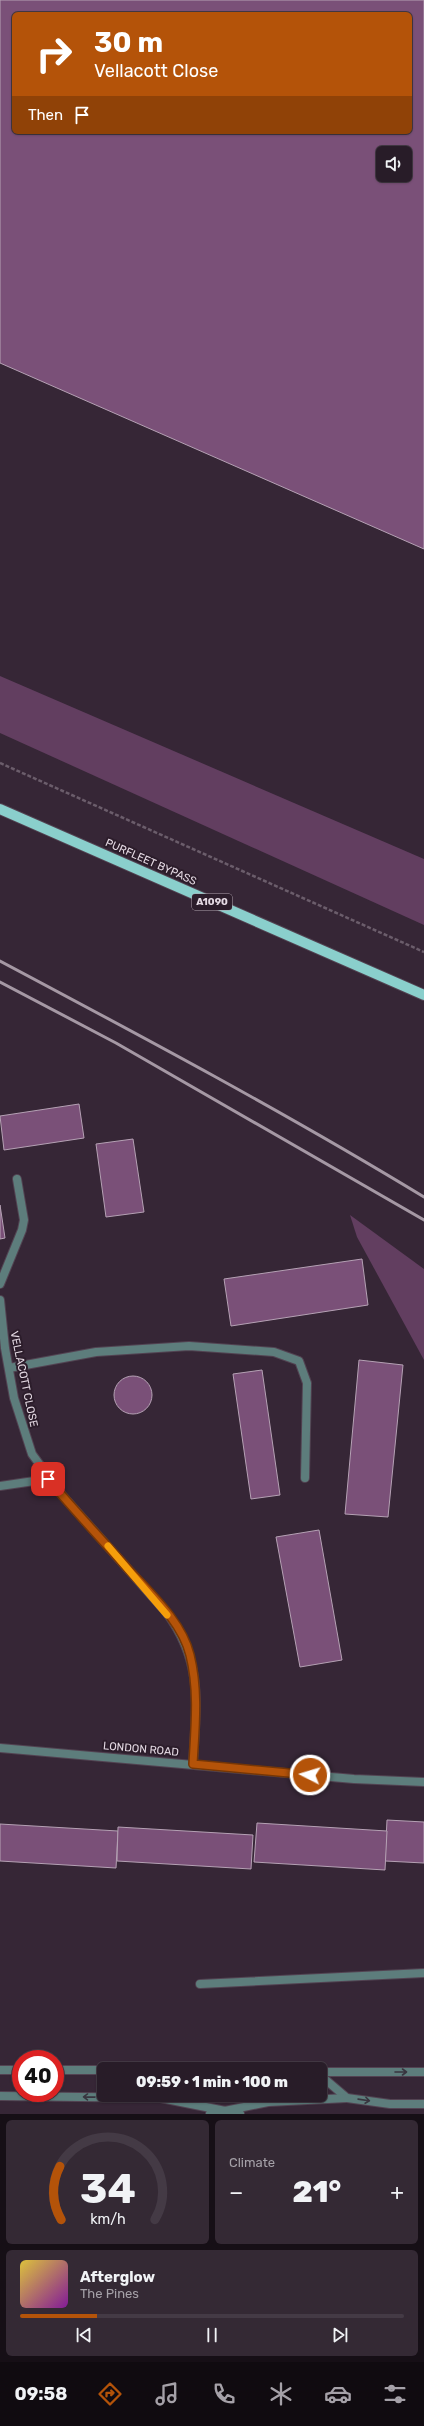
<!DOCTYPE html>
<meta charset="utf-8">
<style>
:root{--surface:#281c28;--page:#342934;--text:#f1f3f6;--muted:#a5a1a8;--line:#443a45;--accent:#b45309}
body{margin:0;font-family:Rubik,sans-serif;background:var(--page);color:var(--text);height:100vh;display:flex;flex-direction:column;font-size:15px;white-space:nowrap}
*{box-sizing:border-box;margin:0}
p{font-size:13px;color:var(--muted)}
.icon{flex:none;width:22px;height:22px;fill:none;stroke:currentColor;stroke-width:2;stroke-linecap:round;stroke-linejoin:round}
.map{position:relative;height:2114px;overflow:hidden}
.panel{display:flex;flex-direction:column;gap:6px;padding:6px;background:#160f16;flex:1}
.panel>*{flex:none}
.banner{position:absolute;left:12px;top:12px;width:400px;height:122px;border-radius:6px;box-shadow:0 1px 3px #0004,0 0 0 1px var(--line);background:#b45309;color:#fff;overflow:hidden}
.buttons{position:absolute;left:376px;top:146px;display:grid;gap:8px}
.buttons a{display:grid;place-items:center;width:36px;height:36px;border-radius:6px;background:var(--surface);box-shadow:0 1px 3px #0004,0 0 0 1px var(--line);font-size:20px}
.speed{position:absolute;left:12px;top:2050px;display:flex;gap:8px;font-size:20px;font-weight:700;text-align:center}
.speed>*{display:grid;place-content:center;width:52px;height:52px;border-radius:50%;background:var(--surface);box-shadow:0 1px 3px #0004,0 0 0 1px var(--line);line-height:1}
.speed .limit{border:6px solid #d22;background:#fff;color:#111}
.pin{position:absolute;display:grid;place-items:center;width:34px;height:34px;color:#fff;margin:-17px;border-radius:8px;box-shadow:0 2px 6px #0006}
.me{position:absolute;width:44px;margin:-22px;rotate:275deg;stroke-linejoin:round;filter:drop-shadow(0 0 3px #0008)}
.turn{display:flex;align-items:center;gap:14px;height:84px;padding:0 16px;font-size:18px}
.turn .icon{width:52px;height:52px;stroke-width:2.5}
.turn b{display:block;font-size:28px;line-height:34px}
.then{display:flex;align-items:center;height:38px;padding:0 16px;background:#0003;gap:8px;font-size:15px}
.big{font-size:30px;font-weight:800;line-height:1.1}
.panel .widget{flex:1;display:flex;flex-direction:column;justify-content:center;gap:6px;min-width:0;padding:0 14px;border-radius:6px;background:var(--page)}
.panel .dial{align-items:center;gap:0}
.dial svg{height:104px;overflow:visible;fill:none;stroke:var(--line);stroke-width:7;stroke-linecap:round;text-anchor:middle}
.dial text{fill:var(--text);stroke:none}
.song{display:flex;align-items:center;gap:12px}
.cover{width:48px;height:48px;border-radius:6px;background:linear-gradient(135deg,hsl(50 70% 55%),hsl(290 70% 35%))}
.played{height:4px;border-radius:2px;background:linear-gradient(90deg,var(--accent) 20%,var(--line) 20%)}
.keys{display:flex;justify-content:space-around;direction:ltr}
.heat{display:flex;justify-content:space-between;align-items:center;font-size:22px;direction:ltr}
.panel .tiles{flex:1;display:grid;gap:6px;grid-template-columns:1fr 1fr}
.widget:last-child{grid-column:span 2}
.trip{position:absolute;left:97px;top:2062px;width:230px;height:40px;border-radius:6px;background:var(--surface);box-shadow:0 1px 3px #0004,0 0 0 1px var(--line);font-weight:800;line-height:40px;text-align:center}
.tab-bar{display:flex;height:64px;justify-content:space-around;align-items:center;background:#100b10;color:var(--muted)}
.tab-bar .icon{width:28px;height:28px}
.tab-bar .active{color:var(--accent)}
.tab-bar b{font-size:18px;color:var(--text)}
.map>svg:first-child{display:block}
.green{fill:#623e60}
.building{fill:#7a5078;stroke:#b5a1b4;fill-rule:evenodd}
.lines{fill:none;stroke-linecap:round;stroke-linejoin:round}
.service-casing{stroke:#524352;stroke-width:10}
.minor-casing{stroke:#524352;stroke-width:10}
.tertiary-casing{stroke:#524352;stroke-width:10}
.primary-casing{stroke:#524352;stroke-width:12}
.path{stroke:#6b5d6b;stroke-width:2.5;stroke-dasharray:4 2;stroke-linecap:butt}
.service{stroke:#5d7d7c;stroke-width:8}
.minor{stroke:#5d7d7c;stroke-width:8}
.tertiary{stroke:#5d7d7c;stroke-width:8}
.primary{stroke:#8acfcc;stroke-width:10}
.rail{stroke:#a598a4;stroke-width:3}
.oneway{stroke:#38353f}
.route-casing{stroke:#753606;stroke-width:10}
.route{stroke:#b45309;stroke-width:7}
.slow{stroke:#f59e0b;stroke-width:7}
.labels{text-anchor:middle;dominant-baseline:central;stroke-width:4;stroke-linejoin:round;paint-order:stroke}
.shield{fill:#2c1d2b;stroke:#aea1ac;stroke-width:1}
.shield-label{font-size:10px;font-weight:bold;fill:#e5dae4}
.street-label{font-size:11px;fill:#e5dae4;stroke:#2c1d2b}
</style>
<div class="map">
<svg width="424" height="2114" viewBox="0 0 424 2114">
<rect width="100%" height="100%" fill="#362636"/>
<!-- green -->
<g class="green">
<path d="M0,676L424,859V925L0,733Z"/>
<path d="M350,1215L424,1269V1360L357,1237Z"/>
</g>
<!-- building -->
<g class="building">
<path d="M0,0H424V549L0,363ZM14,14H410V132H14ZM383,153H405V175H383Z"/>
<path d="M79,1104L84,1138L4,1150L0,1116Z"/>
<path d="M133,1139L144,1212L106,1217L96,1144Z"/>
<path d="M0,1205L5,1238L0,1239Z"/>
<path d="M362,1259L368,1305L231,1326L224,1279Z"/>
<path d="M359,1360L403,1365L388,1517L345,1514Z"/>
<path d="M262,1370L280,1495L251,1499L233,1374Z"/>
<circle cx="133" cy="1395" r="19"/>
<path d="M319,1530L342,1660L300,1667L276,1537Z"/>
<path d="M387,1820L424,1822V1863L385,1861Z"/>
<path d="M257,1823L387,1831L385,1870L254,1862Z"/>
<path d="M0,1824L118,1831L116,1868L0,1861Z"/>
<path d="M118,1827L253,1835L251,1869L117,1861Z"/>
</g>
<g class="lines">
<!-- service casing -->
<g class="service-casing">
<g id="service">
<path d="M9,1368L96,1352L189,1346L274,1352L299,1361L307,1383L305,1478"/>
<path d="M0,1486L48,1479"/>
<path d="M200,1984L424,1973"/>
<path d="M0,2070H21"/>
<path d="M55,2070H104"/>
<path d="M320,2072H424"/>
<path d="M320,2075L347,2098L390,2104H424"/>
<path d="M0,2096L161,2098L240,2114"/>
<path d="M210,2114L268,2102L347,2098"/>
</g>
</g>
<!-- minor casing -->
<g class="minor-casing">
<g id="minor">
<path d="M0,1284L22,1230L24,1220L17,1179"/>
<path d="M0,1300L5,1348L14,1398L32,1454L62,1495L167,1613C204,1664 196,1705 193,1764"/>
</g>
</g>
<!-- tertiary casing -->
<g class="tertiary-casing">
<path id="tertiary" d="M0,1748L354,1779L424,1782"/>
</g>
<!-- primary casing -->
<g class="primary-casing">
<path id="primary" d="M0,809L424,995"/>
</g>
<!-- path -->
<path class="path" d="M0,763L424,952"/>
<!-- service -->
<use href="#service" class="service"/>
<!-- minor -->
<use href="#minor" class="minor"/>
<!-- tertiary -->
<use href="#tertiary" class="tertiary"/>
<!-- primary -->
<use href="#primary" class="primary"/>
<!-- rail -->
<g class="rail">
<path d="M0,961C143,1037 286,1113 424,1197"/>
<path d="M0,982L116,1043L424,1220"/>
</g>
</g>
<!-- one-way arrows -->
<defs><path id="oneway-shaft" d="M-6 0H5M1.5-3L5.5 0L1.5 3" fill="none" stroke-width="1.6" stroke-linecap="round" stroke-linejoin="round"/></defs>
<g class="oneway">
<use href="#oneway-shaft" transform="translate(401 2072)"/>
<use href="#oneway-shaft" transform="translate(89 2097) rotate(-179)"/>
<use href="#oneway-shaft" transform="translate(364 2100) rotate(8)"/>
</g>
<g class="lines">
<!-- route casing -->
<g class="route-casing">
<path id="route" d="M48,1479C74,1510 102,1540 129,1570C151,1594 182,1622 190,1655C199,1691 195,1728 193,1764L310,1775"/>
</g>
<!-- route -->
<use href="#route" class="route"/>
<!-- slow -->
<path class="slow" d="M108,1546L167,1615"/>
</g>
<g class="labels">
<!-- shield labels -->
<rect class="shield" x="192" y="894" width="40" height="16" rx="3"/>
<g class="shield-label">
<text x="212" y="902">A1090</text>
</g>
<!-- street labels -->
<g class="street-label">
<text transform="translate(151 862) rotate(24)">PURFLEET BYPASS</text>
<text transform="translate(24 1379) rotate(78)">VELLACOTT CLOSE</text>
<text transform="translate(141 1749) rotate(5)">LONDON ROAD</text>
</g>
</g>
</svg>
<div class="buttons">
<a><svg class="icon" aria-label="sound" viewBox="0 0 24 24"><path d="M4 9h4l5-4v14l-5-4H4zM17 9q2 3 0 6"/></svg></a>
</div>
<div class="speed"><div class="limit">40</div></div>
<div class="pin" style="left:48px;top:1479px;background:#d93025"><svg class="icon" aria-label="arrive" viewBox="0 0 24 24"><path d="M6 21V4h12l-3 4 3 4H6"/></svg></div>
<svg class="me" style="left:310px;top:1775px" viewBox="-20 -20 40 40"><circle r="17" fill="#b45309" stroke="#fff" stroke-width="3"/><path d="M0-11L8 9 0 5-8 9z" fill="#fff"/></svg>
<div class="trip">09:59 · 1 min · 100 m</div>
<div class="banner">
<div class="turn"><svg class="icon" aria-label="right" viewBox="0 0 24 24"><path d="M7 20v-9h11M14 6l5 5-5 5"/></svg><div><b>30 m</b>Vellacott Close</div></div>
<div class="then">Then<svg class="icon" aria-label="arrive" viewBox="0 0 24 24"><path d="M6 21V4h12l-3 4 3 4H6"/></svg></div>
</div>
</div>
<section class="panel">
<div class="tiles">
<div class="widget dial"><svg viewBox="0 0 100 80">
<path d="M14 69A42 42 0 1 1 86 69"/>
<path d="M14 69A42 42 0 0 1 13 28" stroke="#b45309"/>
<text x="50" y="56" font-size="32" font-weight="700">34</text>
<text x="50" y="72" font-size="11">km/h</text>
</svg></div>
<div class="widget"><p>Climate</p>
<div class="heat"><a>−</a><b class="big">21°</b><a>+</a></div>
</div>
<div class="widget">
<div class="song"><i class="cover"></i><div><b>Afterglow</b><p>The Pines</p></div></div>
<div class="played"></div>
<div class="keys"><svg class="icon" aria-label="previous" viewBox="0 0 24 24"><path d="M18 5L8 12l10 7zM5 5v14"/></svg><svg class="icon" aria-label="pause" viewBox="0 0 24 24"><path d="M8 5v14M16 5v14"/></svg><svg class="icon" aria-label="next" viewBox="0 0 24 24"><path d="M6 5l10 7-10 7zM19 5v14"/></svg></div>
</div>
</div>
</section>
<nav class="tab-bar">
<b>09:58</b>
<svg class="icon active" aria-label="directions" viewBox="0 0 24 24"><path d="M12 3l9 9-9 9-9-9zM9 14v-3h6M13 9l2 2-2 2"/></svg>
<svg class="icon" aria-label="music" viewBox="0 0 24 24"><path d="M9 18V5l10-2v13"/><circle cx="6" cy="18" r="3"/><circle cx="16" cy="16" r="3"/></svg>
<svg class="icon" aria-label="phone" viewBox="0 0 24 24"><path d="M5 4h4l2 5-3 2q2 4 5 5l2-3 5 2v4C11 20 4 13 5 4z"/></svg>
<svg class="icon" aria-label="climate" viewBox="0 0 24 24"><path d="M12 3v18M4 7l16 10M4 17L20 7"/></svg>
<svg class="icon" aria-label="car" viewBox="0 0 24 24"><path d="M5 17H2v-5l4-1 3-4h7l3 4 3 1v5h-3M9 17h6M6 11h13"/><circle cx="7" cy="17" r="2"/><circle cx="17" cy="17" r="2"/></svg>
<svg class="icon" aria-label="filters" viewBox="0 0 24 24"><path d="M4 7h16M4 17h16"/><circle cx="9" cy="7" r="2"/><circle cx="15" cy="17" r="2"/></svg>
</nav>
